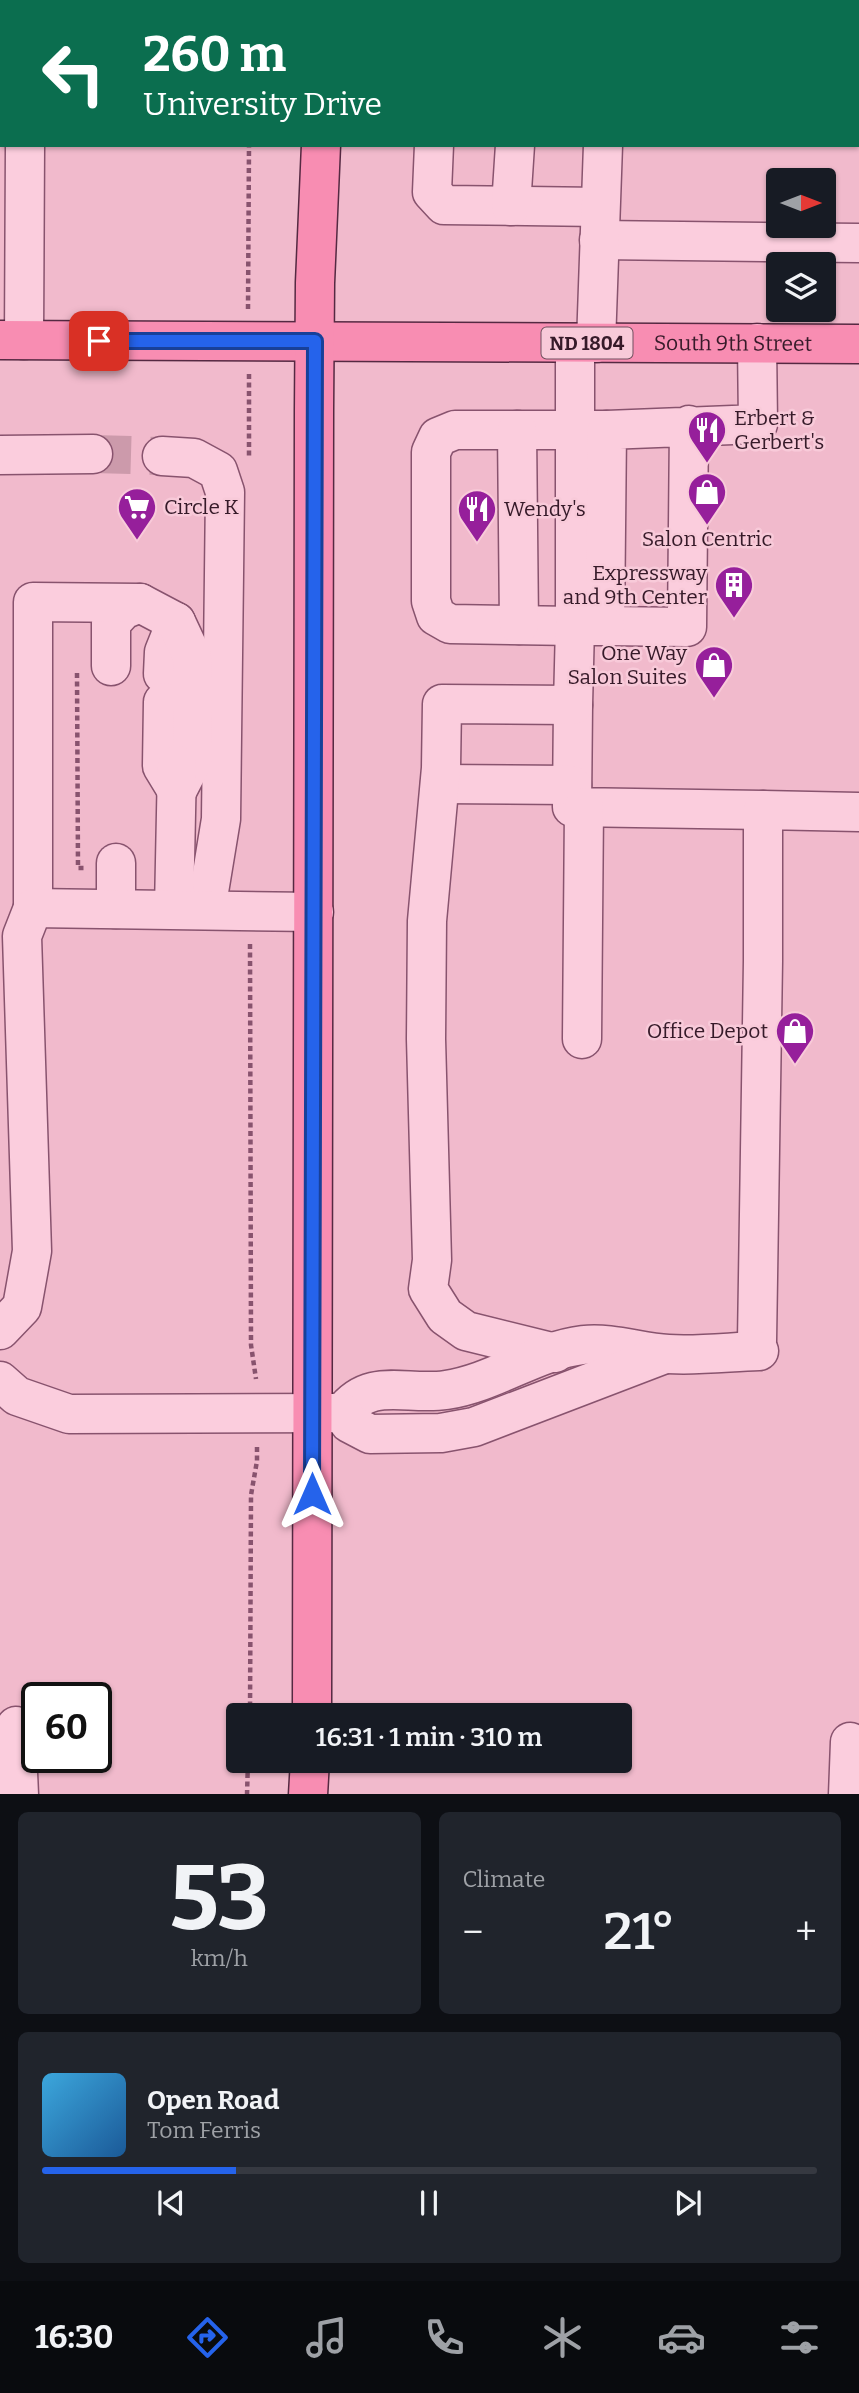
<!DOCTYPE html>
<meta charset="utf-8">
<style>
:root{--surface:#171b24;--page:#20242c;--text:#f1f3f6;--muted:#9ea1a6;--line:#363941;--accent:#2563eb}
body{margin:0;font-family:Bitter,serif;background:var(--page);color:var(--text);height:100vh;display:flex;flex-direction:column;font-size:26px;white-space:nowrap}
*{box-sizing:border-box;margin:0}
p{font-size:23px;color:var(--muted)}
.icon{flex:none;width:38px;height:38px;fill:none;stroke:currentColor;stroke-width:2;stroke-linecap:round;stroke-linejoin:round}
.map{position:relative;height:1794px;overflow:hidden}
.sheet{display:flex;flex-direction:column;gap:18px;padding:18px;background:#0d0f14;flex:1}
.sheet>*{flex:none}
.banner{position:absolute;left:0px;top:0px;width:859px;height:147px;box-shadow:0 2px 5px #0004;background:#0b6e4f;color:#fff;overflow:hidden}
.needle{width:46px;rotate:90deg}
.tools{position:absolute;left:766px;top:168px;display:grid;gap:14px}
.tools a{display:grid;place-items:center;width:70px;height:70px;border-radius:7px;background:var(--surface);box-shadow:0 2px 5px #0004;font-size:35px}
.speed{position:absolute;left:21px;top:1682px;display:flex;gap:14px;font-size:35px;font-weight:700;text-align:center}
.speed>*{display:grid;place-content:center;width:91px;height:91px;border-radius:50%;background:var(--surface);box-shadow:0 2px 5px #0004;line-height:1}
.speed .limit{border:4px solid #111;border-radius:10px;background:#fff;color:#111}
.pin{position:absolute;display:grid;place-items:center;width:60px;height:60px;color:#fff;margin:-30px;border-radius:14px;box-shadow:0 4px 10px #0006}
.me{position:absolute;width:77px;margin:-38px;rotate:0deg;stroke-linejoin:round;filter:drop-shadow(0 0 5px #0008)}
.turn{display:flex;align-items:center;gap:24px;height:147px;padding:0 28px;font-size:32px}
.turn .icon{width:91px;height:91px;stroke-width:2.5}
.turn b{display:block;font-size:49px;line-height:60px}
.big{font-size:52px;font-weight:600;line-height:1.1}
.sheet .card{flex:1;display:flex;flex-direction:column;justify-content:center;gap:10px;min-width:0;padding:0 24px;border-radius:10px;background:var(--page)}
.sheet .dial{align-items:center;gap:0}
.dial b{font-size:91px;line-height:1}
.song{display:flex;align-items:center;gap:21px}
.cover{width:84px;height:84px;border-radius:10px;background:linear-gradient(135deg,hsl(200 70% 55%),hsl(210 70% 35%))}
.played{height:7px;border-radius:4px;background:linear-gradient(90deg,var(--accent) 25%,var(--line) 25%)}
.keys{display:flex;justify-content:space-around;direction:ltr}
.heat{display:flex;justify-content:space-between;align-items:center;font-size:38px;direction:ltr}
.sheet .tiles{flex:1;display:grid;gap:18px;grid-template-columns:1fr 1fr}
.card:last-child{grid-column:span 2}
.trip{position:absolute;left:226px;top:1703px;width:406px;height:70px;border-radius:7px;background:var(--surface);box-shadow:0 2px 5px #0004;font-weight:600;line-height:70px;text-align:center}
.tab-bar{display:flex;height:112px;justify-content:space-around;align-items:center;background:#090b0e;color:var(--muted)}
.tab-bar .icon{width:49px;height:49px}
.tab-bar .selected{color:var(--accent)}
.tab-bar b{font-size:32px;color:var(--text)}
.map>svg:first-child{display:block}
.lines{fill:none;stroke-linecap:round;stroke-linejoin:round}
.minor-tunnel{stroke:#cc9aab;stroke-width:38;stroke-dasharray:38 19;stroke-linecap:butt}
.minor-casing{stroke:#88536e;stroke-width:41}
.major-casing{stroke:#552942;stroke-width:41}
.path{stroke:#88536e;stroke-width:4.5;stroke-dasharray:5 3.5;stroke-linecap:butt}
.minor{stroke:#fbcddd;stroke-width:38}
.major{stroke:#f88db2;stroke-width:38}
.route-casing{stroke:#184099;stroke-width:18}
.route{stroke:#2563eb;stroke-width:12}
.labels{text-anchor:middle;dominant-baseline:central;stroke-width:5;stroke-linejoin:round;paint-order:stroke}
.shield{fill:#f8cad9;stroke:#704f5e;stroke-width:2}
.shield-label{font-size:19px;font-weight:bold;fill:#361a29}
.street-label{font-size:21px;fill:#361a29;stroke:#f8cad9}
.poi-label{font-size:21px;fill:#361a29;stroke:#f8cad9;text-anchor:start}
</style>
<div class="map">
<svg width="859" height="1795" viewBox="0 0 859 1795">
<rect width="100%" height="100%" fill="#f1bacc"/>
<g class="lines">
<!-- minor-tunnel -->
<path class="minor-tunnel" d="M93,454L162,456"/>
<!-- minor casing -->
<g class="minor-casing">
<g id="minor">
<path d="M25,2V0"/>
<path d="M443,2V0"/>
<path d="M522,2V0"/>
<path d="M612,2V0"/>
<path d="M434,145L432,192L444,205L600,207"/>
<path d="M511,206L515,145"/>
<path d="M599,240L859,243"/>
<path d="M24,340L25,145"/>
<path d="M575,343V626L450,624L436,616L431,601V452L438,437L455,430H607"/>
<path d="M596,343L603,145"/>
<path d="M689,425L687,627L605,626L607,430L758,424L757,343"/>
<path d="M517,430L519,625"/>
<path d="M0,455L93,454"/>
<path d="M162,456L194,458L218,471L225,492L221,819L206,910"/>
<path d="M111,666V623L123,610L140,603"/>
<path d="M163,674L164,652L176,622"/>
<path d="M163,702L162,766L176,789"/>
<path d="M573,705L572,807L763,810"/>
<path d="M440,784L572,785"/>
<path d="M116,863V909"/>
<path d="M33,908V602L140,603L176,622L192,656L193,760L177,791"/>
<path d="M174,909L177,765"/>
<path d="M582,1039L584,807"/>
<path d="M0,1330L22,1307L32,1251L22,936L33,908L314,912"/>
<path d="M757,1341L763,961V810L859,812"/>
<path d="M555,1353L466,1331L445,1316L428,1289L432,1260L426,1039L427,921L441,768L442,704L573,705L575,626H605"/>
<path d="M0,1381L17,1396L69,1414L343,1413"/>
<path d="M343,1413C370,1376 406,1396 446,1390C494,1383 535,1351 583,1345C612,1342 639,1352 668,1354C698,1356 729,1352 759,1351"/>
<path d="M343,1413L349,1423L370,1434L441,1433L474,1427L662,1355"/>
<path d="M16,1726L19,1795"/>
<path d="M848,1795L850,1742"/>
</g>
</g>
<!-- major casing -->
<g class="major-casing">
<g id="major">
<path d="M328,2V0"/>
<path id="s1" d="M0,340L859,344"/>
<path d="M312,1715L314,410L315,283L321,145"/>
<path d="M308,1795L310,1760"/>
</g>
</g>
<!-- path -->
<g class="path">
<path d="M250,0V2"/>
<path d="M248,309L249,145"/>
<path d="M249,374V456"/>
<path d="M77,673L78,868H84"/>
<path d="M250,944L251,1345L256,1379"/>
<path d="M250,1715L251,1495L257,1461V1444"/>
<path d="M247,1795L248,1760"/>
</g>
<!-- minor -->
<use href="#minor" class="minor"/>
<!-- major -->
<use href="#major" class="major"/>
</g>
<g class="lines">
<!-- route casing -->
<g class="route-casing">
<path id="route" d="M99,341H315L312,1494"/>
</g>
<!-- route -->
<use href="#route" class="route"/>
</g>
<!-- icons -->
<defs>
<g id="restaurant-pin" transform="scale(2.0125)"><path d="M0 17L-7.5 6A9.5 9.5 0 1 1 7.5 6Z" fill="#961f9b" stroke="#f8cad9"/><path d="M-5-6h1v4h1v-4h1v4h1v-4h1v5L-1.5 .5V6h-2V.5L-5-1ZM5-6V6H3V1.5H1.5Q1.5-4 5-6Z" fill="#fff"/></g>
<g id="shop-pin" transform="scale(2.0125)"><path d="M0 17L-7.5 6A9.5 9.5 0 1 1 7.5 6Z" fill="#961f9b" stroke="#f8cad9"/><path d="M-5-2.5h2.3a2.7 3.5 0 0 1 5.4 0H5L5.5 6h-11ZM-1.5-2.5h3a1.5 2.3 0 0 0-3 0Z" fill="#fff"/></g>
<g id="supermarket-pin" transform="scale(2.0125)"><path d="M0 17L-7.5 6A9.5 9.5 0 1 1 7.5 6Z" fill="#961f9b" stroke="#f8cad9"/><path d="M-6-5.5h2.5l.6 2H6L4.5 2H-2.5L-4.4-4H-6ZM-1.5 3.2a1.3 1.3 0 1 0 .1 0ZM3 3.2a1.3 1.3 0 1 0 .1 0Z" fill="#fff"/></g>
<g id="building-pin" transform="scale(2.0125)"><path d="M0 17L-7.5 6A9.5 9.5 0 1 1 7.5 6Z" fill="#961f9b" stroke="#f8cad9"/><path d="M-4-6H4V6H1V3H-1V6H-4ZM-2.5-4.3h1.7v1.8h-1.7ZM.8-4.3h1.7v1.8H.8ZM-2.5-1h1.7V.8h-1.7ZM.8-1h1.7V.8H.8Z" fill="#fff"/></g>
</defs>
<g fill-rule="evenodd">
<use href="#restaurant-pin" x="707" y="430"/>
<use href="#shop-pin" x="707" y="492"/>
<use href="#supermarket-pin" x="137" y="507"/>
<use href="#restaurant-pin" x="477" y="509"/>
<use href="#building-pin" x="734" y="585"/>
<use href="#shop-pin" x="714" y="665"/>
<use href="#shop-pin" x="795" y="1031"/>
</g>
<g class="labels">
<!-- shield labels -->
<rect class="shield" x="541.5" y="327.5" width="91" height="31" rx="5"/>
<g class="shield-label">
<text x="587" y="343">ND 1804</text>
</g>
<!-- street labels -->
<g class="street-label">
<text stroke="none"><textPath href="#s1" startOffset="733">South 9th Street</textPath></text>
</g>
<!-- poi labels -->
<g class="poi-label">
<text x="734" y="418">Erbert &amp;<tspan x="734" dy="24">Gerbert's</tspan></text>
<text x="164" y="507">Circle K</text>
<text x="504" y="509">Wendy's</text>
<text x="707" y="539" text-anchor="middle">Salon Centric</text>
<text x="707" y="573" text-anchor="end">Expressway<tspan x="707" dy="24">and 9th Center</tspan></text>
<text x="687" y="653" text-anchor="end">One Way<tspan x="687" dy="24">Salon Suites</tspan></text>
<text x="768" y="1031" text-anchor="end">Office Depot</text>
</g>
</g>
</svg>
<div class="tools">
<a><svg class="needle" viewBox="-14 -14 28 28"><path d="M0-13l5 13h-10z" fill="#e53935"/><path d="M0 13l5-13h-10z" fill="#9ea1a6"/></svg></a>
<a><svg class="icon" aria-label="layers" viewBox="0 0 24 24"><path d="M12 4l9 5-9 5-9-5zM3 14l9 5 9-5"/></svg></a>
</div>
<div class="speed"><div class="limit">60</div></div>
<div class="pin" style="left:99px;top:341px;background:#d93025"><svg class="icon" aria-label="arrive" viewBox="0 0 24 24"><path d="M6 21V4h12l-3 4 3 4H6"/></svg></div>
<svg class="me" style="left:312px;top:1494px" viewBox="-20 -20 40 40"><path d="M0-17L14 15 0 8-14 15z" fill="#2563eb" stroke="#fff" stroke-width="4"/></svg>
<div class="trip">16:31 · 1 min · 310 m</div>
<div class="banner">
<div class="turn"><svg class="icon" aria-label="left" viewBox="0 0 24 24"><path d="M17 20v-9H6M10 6l-5 5 5 5"/></svg><div><b>260 m</b>University Drive</div></div>
</div>
</div>
<section class="sheet">
<div class="tiles">
<div class="card dial"><b>53</b><p>km/h</p></div>
<div class="card"><p>Climate</p>
<div class="heat"><a>−</a><b class="big">21°</b><a>+</a></div>
</div>
<div class="card">
<div class="song"><i class="cover"></i><div><b>Open Road</b><p>Tom Ferris</p></div></div>
<div class="played"></div>
<div class="keys"><svg class="icon" aria-label="previous" viewBox="0 0 24 24"><path d="M18 5L8 12l10 7zM5 5v14"/></svg><svg class="icon" aria-label="pause" viewBox="0 0 24 24"><path d="M8 5v14M16 5v14"/></svg><svg class="icon" aria-label="next" viewBox="0 0 24 24"><path d="M6 5l10 7-10 7zM19 5v14"/></svg></div>
</div>
</div>
</section>
<nav class="tab-bar">
<b>16:30</b>
<svg class="icon selected" aria-label="directions" viewBox="0 0 24 24"><path d="M12 3l9 9-9 9-9-9zM9 14v-3h6M13 9l2 2-2 2"/></svg>
<svg class="icon" aria-label="music" viewBox="0 0 24 24"><path d="M9 18V5l10-2v13"/><circle cx="6" cy="18" r="3"/><circle cx="16" cy="16" r="3"/></svg>
<svg class="icon" aria-label="phone" viewBox="0 0 24 24"><path d="M5 4h4l2 5-3 2q2 4 5 5l2-3 5 2v4C11 20 4 13 5 4z"/></svg>
<svg class="icon" aria-label="climate" viewBox="0 0 24 24"><path d="M12 3v18M4 7l16 10M4 17L20 7"/></svg>
<svg class="icon" aria-label="car" viewBox="0 0 24 24"><path d="M5 17H2v-5l4-1 3-4h7l3 4 3 1v5h-3M9 17h6M6 11h13"/><circle cx="7" cy="17" r="2"/><circle cx="17" cy="17" r="2"/></svg>
<svg class="icon" aria-label="filters" viewBox="0 0 24 24"><path d="M4 7h16M4 17h16"/><circle cx="9" cy="7" r="2"/><circle cx="15" cy="17" r="2"/></svg>
</nav>
